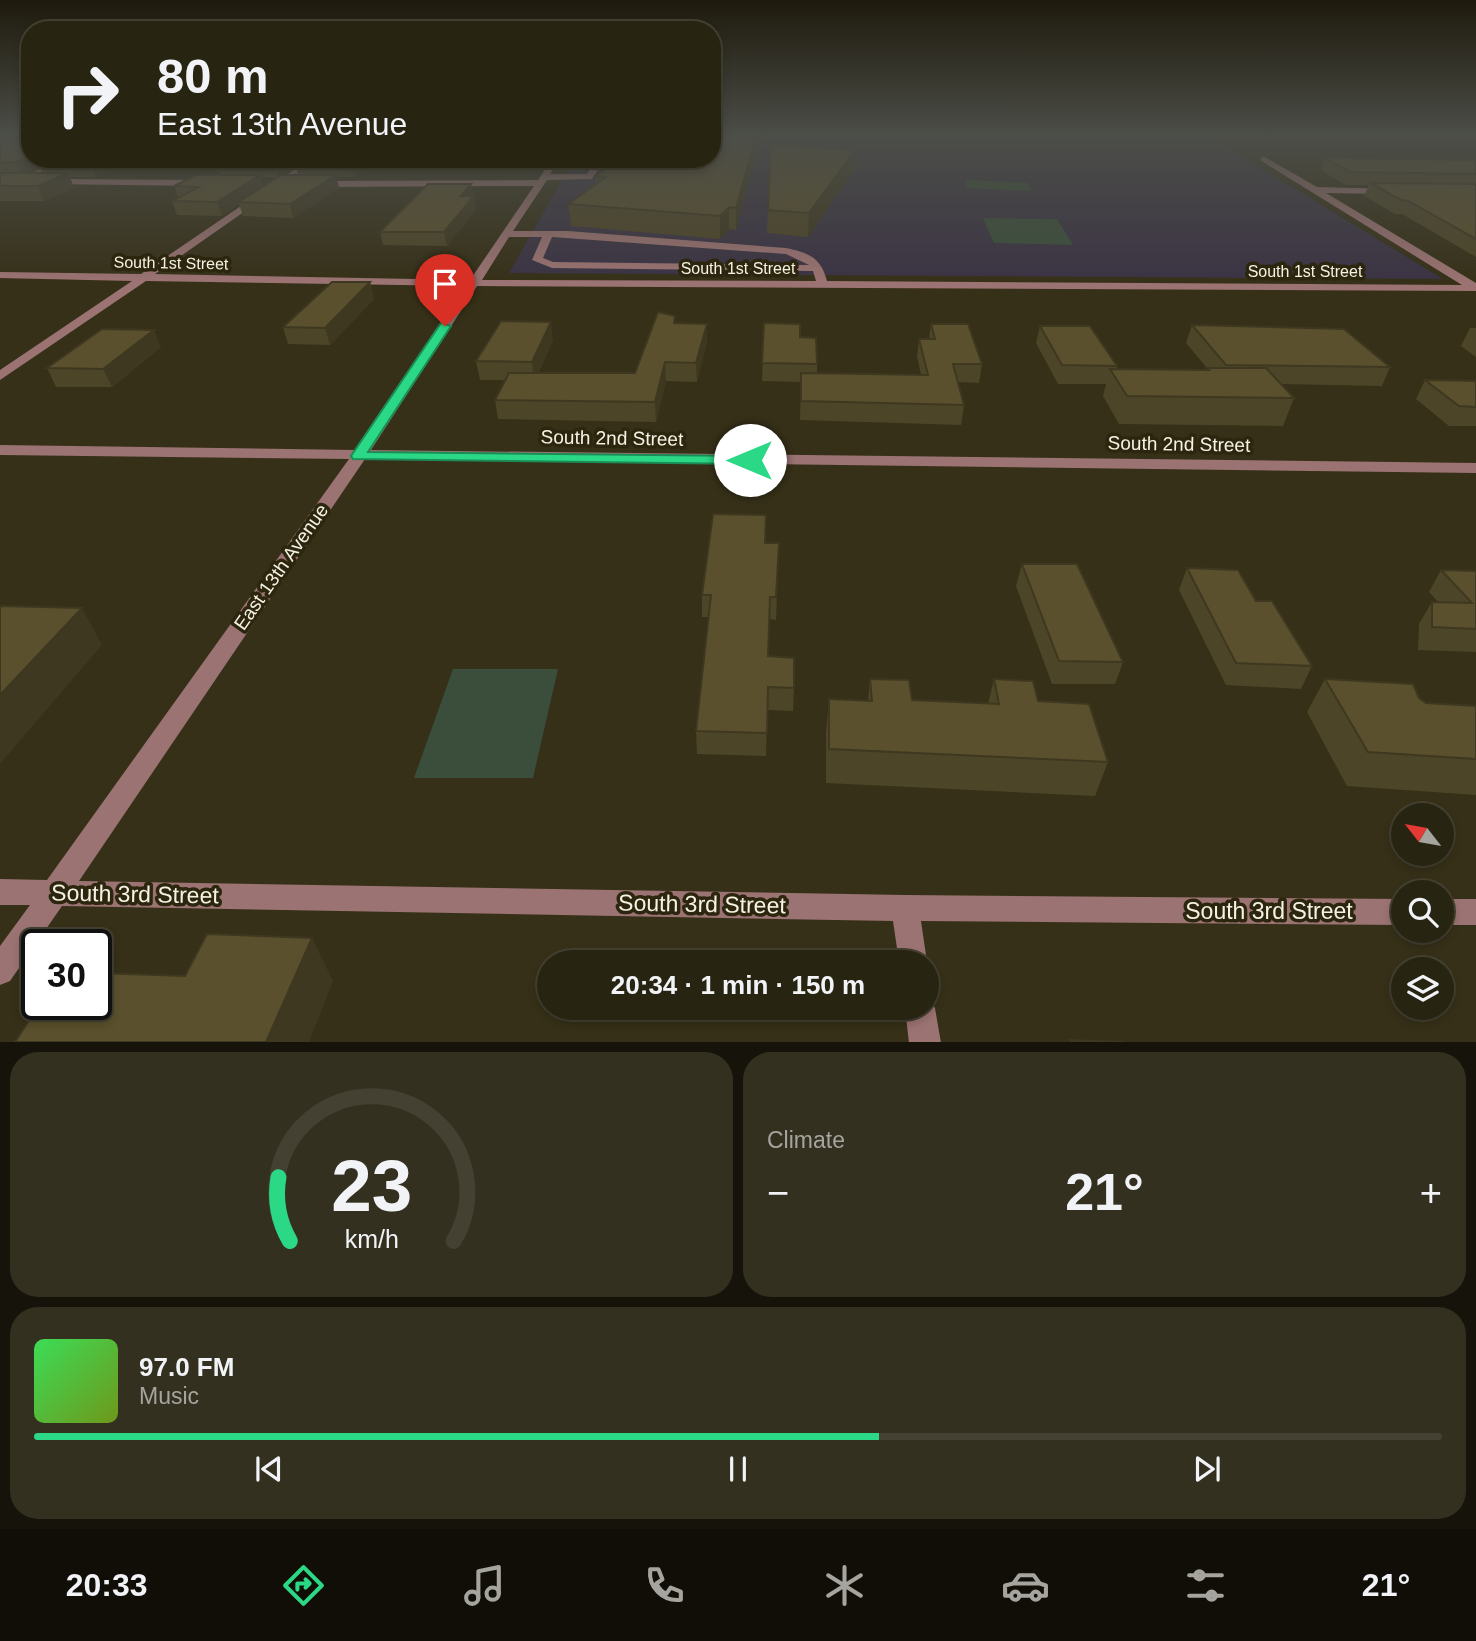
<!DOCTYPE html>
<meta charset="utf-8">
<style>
:root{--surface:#282412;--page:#343020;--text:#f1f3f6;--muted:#a5a49f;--line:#444132;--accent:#2ad885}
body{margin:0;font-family:Helvetica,sans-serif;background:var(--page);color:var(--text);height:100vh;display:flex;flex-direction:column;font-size:26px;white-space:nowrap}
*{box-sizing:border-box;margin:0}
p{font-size:23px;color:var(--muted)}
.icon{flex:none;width:38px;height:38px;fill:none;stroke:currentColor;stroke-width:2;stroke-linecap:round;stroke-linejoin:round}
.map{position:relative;height:1042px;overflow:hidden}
.panel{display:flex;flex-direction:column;gap:10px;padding:10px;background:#16140a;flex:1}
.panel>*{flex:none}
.hud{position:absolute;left:21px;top:21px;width:700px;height:147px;border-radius:28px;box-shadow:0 4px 10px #0003,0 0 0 2px var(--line);background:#282412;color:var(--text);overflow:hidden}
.needle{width:46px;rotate:301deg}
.buttons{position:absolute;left:1391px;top:803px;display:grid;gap:14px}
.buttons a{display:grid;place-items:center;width:63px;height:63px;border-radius:50%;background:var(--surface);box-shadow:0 4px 10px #0003,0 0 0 2px var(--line);font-size:35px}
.speed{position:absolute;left:21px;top:929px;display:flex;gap:14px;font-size:35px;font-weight:700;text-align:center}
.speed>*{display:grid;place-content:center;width:91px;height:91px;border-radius:50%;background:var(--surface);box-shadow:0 4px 10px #0003,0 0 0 2px var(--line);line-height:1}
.speed .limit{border:4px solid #111;border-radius:10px;background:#fff;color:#111}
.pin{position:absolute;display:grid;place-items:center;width:60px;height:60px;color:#fff;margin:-72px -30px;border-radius:50% 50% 50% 0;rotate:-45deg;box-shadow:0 0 7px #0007}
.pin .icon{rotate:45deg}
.me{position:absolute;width:77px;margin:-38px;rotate:270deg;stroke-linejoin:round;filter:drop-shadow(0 0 5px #0008)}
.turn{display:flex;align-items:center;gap:24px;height:147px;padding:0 21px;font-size:32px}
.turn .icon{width:91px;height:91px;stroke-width:2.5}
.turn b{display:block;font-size:49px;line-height:60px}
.big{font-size:52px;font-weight:700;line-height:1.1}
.panel .tile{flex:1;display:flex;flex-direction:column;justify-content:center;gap:10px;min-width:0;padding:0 24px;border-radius:28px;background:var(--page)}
.panel .dial{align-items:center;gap:0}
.dial svg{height:182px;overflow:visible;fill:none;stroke:var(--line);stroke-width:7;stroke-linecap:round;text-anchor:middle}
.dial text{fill:var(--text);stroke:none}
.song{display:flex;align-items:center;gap:21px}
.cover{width:84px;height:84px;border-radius:10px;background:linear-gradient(135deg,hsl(130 70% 55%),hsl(80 70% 35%))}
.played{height:7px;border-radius:4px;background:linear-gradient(90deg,var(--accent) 60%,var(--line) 60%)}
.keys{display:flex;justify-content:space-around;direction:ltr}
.heat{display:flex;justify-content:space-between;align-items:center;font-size:38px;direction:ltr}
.panel .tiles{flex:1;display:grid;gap:10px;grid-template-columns:1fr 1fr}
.tile:last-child{grid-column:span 2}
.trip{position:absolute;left:537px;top:950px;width:402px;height:70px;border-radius:35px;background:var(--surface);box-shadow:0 4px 10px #0003,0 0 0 2px var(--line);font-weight:700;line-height:70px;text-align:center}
.menu{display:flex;height:112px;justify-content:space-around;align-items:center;background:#100e07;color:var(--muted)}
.menu .icon{width:49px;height:49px}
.menu .current{color:var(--accent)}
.menu b{font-size:32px;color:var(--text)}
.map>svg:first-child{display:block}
.industrial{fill:#3b3344}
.green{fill:#3a4e3b}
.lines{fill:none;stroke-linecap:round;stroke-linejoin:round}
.minor{fill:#9b7372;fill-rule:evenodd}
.wall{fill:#4d4527;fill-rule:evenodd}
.shaded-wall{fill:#3f3820}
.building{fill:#5a502d;stroke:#3f3820;stroke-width:2}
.route{fill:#2ad885;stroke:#1b8c56;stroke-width:2}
.labels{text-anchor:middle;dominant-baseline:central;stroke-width:7;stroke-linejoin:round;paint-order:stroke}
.far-street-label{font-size:16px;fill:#f5f1e3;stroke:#2c260e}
.street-label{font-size:19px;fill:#f5f1e3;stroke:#2c260e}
.near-street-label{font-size:23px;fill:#f5f1e3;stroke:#2c260e}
</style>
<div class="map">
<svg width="1476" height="1043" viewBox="0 0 1476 1043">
<rect width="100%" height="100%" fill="#363018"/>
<!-- industrial -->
<path class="industrial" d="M712,137H1210L1443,279L509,273L574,159H712Z"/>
<!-- green -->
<g class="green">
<path d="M966,180L1029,183L1030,191L967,188Z"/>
<path d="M983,218L1057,219L1073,245L994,243Z"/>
<path d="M453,669H558L533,778H414Z"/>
</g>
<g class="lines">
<!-- minor -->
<g class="minor">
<path d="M1263,156L1317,187L1392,189L1389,194L1326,193L1476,283V291L477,286L371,450L1476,463V473L365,459L79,881L905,895L1404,899V925L921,921L927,962H899L893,921L62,906L10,981L0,985V946L30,905H0V879L47,880L349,459L0,455V445L355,450L466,286L146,281L0,380V370L132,281L0,278V272L141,274L310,159H320L155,274L470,280L534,186L316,187L312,184L316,181L538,180L552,159H560L550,174H587L597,159H605L592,179L547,180L513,231H568L786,248C810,253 821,258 827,281L1462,285L1260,160ZM509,237H542L532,260L552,268L813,271L816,281L482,280ZM552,237L786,254L809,265L553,262L543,258Z"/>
<path d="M63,159H74L0,193V187Z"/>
<path d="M50,179L204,180L208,183L204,186L47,184Z"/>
<rect x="1442" y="899" width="34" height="26"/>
<path d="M928,996L935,1008L941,1043H909L905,1008H928Z"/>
</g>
</g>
<!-- wall -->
<g class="wall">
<path d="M0,137L30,159H192L171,170H110L96,177H70L74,188L44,201H0ZM40,168L42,173H28Z"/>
<path d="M771,144L854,170L808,237L767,233Z"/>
<path d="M758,147L736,230L729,229L720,239L571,226L568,204L596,184L595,176Z"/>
<path d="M1325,158L1476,160V257L1402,214H1395L1364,196L1369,185H1345L1321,170Z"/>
<path d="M238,159H380L354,177H336L339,188L293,218L243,216L239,204L222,216L177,215L172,201L178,197L174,186L219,175L218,171ZM296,166L298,175H283ZM260,177H277L263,186Z"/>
<path d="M471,184L476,209L447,246L383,245L380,232Z"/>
<path d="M370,282L374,299L330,345L288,344L283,327Z"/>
<path d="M676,323L707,324V341L697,382L666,381L656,422L498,419L495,400L506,380H480L476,361L553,340L538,373H635Z"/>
<path d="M764,323L800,337L817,364V374L921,375L917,356L919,339H929L931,324L982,364L979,383L958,382L964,405L961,425L800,420L801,382L762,381Z"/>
<path d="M1192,325L1390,367L1382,386L1281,384L1294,398L1283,426L1119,424L1103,396L1106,384H1058L1036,343L1040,326L1117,366V369L1206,370L1207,368L1186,343Z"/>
<path d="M1470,328H1476V357L1461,346Z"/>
<path d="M161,347L112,387H56L47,368Z"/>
<path d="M1425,380L1476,381V426H1449L1416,399Z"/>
<path d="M765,543H779L776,620L770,619L768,656L794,688L793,711L767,710L766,756L697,754L696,731L709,617H702V595Z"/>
<path d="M1022,564L1123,662L1115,684H1052L1016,586Z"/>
<path d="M1187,568L1312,666L1301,689L1226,685L1179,590Z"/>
<path d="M1441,570L1476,571V652L1418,650L1419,624L1432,602H1438L1429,592Z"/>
<path d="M870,679L912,700L988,704L994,679L1038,701L1108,762L1095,796L826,783V733L829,699L868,701Z"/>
<path d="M1325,679L1419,698L1426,703L1476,706V795L1347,786L1307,712Z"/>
</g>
<!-- shaded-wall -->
<g class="shaded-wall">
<path d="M756,137H758V147L736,230V208Z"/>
<path d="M855,150L854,170L808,237L809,213Z"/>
<path d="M30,156V159H57L37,162L40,168L21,176L15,162Z"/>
<path d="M98,159H106L110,170L96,177L91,163Z"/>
<path d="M167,159H192L171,170Z"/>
<path d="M294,159H305L279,177L277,171Z"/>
<path d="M359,159H380L354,177L351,165Z"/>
<path d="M68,173L74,188L44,201L38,186Z"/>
<path d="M260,175L263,188L239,202V204L222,216L217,202Z"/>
<path d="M336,175L339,188L293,218L290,204Z"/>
<path d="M471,184L476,209L447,246L444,232L461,196Z"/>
<path d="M729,207V229L720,239V216Z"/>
<path d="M370,282L374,299L330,345L325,328Z"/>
<path d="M551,322L553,340L534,381L532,362Z"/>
<path d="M707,324V341L697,382L696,363Z"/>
<path d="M154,330L161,347L112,387L103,369Z"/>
<path d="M665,362L666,381L656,422L655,402Z"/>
<path d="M82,608L102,645L0,764V695Z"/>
<path d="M312,938L333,981L309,1042H266Z"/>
</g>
<!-- building -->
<g class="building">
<path d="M0,137H30V156L15,162L0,163Z"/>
<path d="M712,137H756L736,208L729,207L720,216L568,204L606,177L595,176L620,159H712Z"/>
<path d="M771,144L855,150L809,213L768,210Z"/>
<path d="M1325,158L1476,160V174L1350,172Z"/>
<path d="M44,159H98L91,163L37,162Z"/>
<path d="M238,159H294L277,171H218Z"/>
<path d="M302,159H359L351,165H296Z"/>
<path d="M0,173H68L38,186H0Z"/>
<path d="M196,175H260L217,202L172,201L199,187L174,186Z"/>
<path d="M281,175H336L290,204L239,202Z"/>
<path d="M1370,183L1476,184V239L1408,201L1401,200Z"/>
<path d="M428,184H471L461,196H474L444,232H380Z"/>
<path d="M332,282H370L325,328L283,327Z"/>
<path d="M658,312L675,316L674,323L707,324L696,363L665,362L655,402L495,400L509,373H635Z"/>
<path d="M501,321L551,322L532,362L476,361Z"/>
<path d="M764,323L800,324V337L816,338L817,364L762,363Z"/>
<path d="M931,324H968L982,364H953L964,405L801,401V373L928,375L919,339H935Z"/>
<path d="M1192,325L1344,329L1390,367L1226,365Z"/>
<path d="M1040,326H1090L1117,366L1062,365Z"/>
<path d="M102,329L154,330L103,369L47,368Z"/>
<path d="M1207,368H1266L1294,398L1127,396L1110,369L1209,370Z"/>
<path d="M1425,380L1476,381V407L1459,406Z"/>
<path d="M713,514L766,515L765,543H779L776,597H770L768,656L794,658V688L768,687L767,733L696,731L711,595H702Z"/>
<path d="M1022,564H1077L1123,662L1059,661Z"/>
<path d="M1187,568L1238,570L1256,601H1272L1312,666L1236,663Z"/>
<path d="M1441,570L1476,571V629L1432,627V602L1472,603Z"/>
<path d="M0,606L82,608L0,695Z"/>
<path d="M870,679L909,680L912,700L999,704L994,679L1033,681L1038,701L1089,704L1108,762L829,749V699L872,701Z"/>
<path d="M1325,679L1413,684L1419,698L1426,703L1476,706V759L1368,752Z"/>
<path d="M207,934L312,938L266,1042H15L40,1004H96V973L185,976Z"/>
<path d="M1070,1040L1123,1042H1071Z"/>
</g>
<!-- sky -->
<linearGradient id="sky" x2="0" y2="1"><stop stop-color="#1e1a0d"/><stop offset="0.48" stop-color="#4c4e48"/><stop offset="1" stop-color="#4c4e48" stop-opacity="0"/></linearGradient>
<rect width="1476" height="283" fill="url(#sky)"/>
<!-- route -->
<path class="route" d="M441,323L451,326L368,452L750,456L757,460L750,464L353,459L351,456Z"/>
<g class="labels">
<!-- far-street labels -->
<g class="far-street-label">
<text transform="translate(171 263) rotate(1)">South 1st Street</text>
<text x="738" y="268">South 1st Street</text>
<text x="1305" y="271">South 1st Street</text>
</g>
<!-- street labels -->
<g class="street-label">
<text transform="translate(612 438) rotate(1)">South 2nd Street</text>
<text transform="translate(1179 444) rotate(1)">South 2nd Street</text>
<text transform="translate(281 567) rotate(-55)">East 13th Avenue</text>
</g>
<!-- near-street labels -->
<g class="near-street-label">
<text transform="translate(135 894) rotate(1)">South 3rd Street</text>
<text transform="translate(702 904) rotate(1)">South 3rd Street</text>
<text x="1269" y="911">South 3rd Street</text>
</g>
</g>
</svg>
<div class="buttons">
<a><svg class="needle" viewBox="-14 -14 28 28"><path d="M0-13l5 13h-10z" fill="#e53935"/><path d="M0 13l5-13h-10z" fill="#a5a49f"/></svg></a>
<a><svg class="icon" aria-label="search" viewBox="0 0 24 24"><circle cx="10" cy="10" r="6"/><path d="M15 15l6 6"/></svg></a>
<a><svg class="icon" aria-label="layers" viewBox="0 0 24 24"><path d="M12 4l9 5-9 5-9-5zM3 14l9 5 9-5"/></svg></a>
</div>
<div class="speed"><div class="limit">30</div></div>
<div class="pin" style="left:445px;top:326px;background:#d93025"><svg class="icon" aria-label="arrive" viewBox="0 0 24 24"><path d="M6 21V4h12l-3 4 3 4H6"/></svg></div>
<svg class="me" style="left:750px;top:460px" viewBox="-20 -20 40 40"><circle r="19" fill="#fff"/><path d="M0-13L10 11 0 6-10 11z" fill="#2ad885"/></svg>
<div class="trip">20:34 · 1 min · 150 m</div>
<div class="hud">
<div class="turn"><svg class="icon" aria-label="right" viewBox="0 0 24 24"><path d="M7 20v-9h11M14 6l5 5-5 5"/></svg><div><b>80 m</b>East 13th Avenue</div></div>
</div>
</div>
<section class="panel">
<div class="tiles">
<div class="tile dial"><svg viewBox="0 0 100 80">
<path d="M14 69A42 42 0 1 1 86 69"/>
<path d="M14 69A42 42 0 0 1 9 41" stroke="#2ad885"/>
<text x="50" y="56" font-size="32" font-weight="700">23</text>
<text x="50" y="72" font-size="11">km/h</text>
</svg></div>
<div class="tile"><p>Climate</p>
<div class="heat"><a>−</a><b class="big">21°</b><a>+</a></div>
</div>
<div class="tile">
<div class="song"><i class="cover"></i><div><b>97.0 FM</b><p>Music</p></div></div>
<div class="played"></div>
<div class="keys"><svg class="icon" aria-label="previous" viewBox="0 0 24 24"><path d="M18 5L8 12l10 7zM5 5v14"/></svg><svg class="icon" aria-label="pause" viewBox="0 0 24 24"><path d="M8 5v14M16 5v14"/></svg><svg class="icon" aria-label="next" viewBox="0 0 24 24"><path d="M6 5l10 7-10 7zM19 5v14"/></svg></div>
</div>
</div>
</section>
<nav class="menu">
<b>20:33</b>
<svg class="icon current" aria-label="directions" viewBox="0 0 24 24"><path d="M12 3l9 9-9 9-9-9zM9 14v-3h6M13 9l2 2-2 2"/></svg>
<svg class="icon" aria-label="music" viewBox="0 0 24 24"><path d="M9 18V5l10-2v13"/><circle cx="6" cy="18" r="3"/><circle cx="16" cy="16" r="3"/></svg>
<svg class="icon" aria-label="phone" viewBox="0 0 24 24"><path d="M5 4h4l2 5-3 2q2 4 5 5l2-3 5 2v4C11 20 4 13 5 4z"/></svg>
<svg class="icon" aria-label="climate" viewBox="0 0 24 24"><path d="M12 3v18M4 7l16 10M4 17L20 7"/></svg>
<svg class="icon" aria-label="car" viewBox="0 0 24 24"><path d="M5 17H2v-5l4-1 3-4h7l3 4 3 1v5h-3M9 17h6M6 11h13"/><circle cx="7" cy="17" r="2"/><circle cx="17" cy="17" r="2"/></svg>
<svg class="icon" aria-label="filters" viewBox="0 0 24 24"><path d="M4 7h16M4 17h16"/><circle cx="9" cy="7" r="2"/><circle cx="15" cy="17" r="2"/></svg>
<b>21°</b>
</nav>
